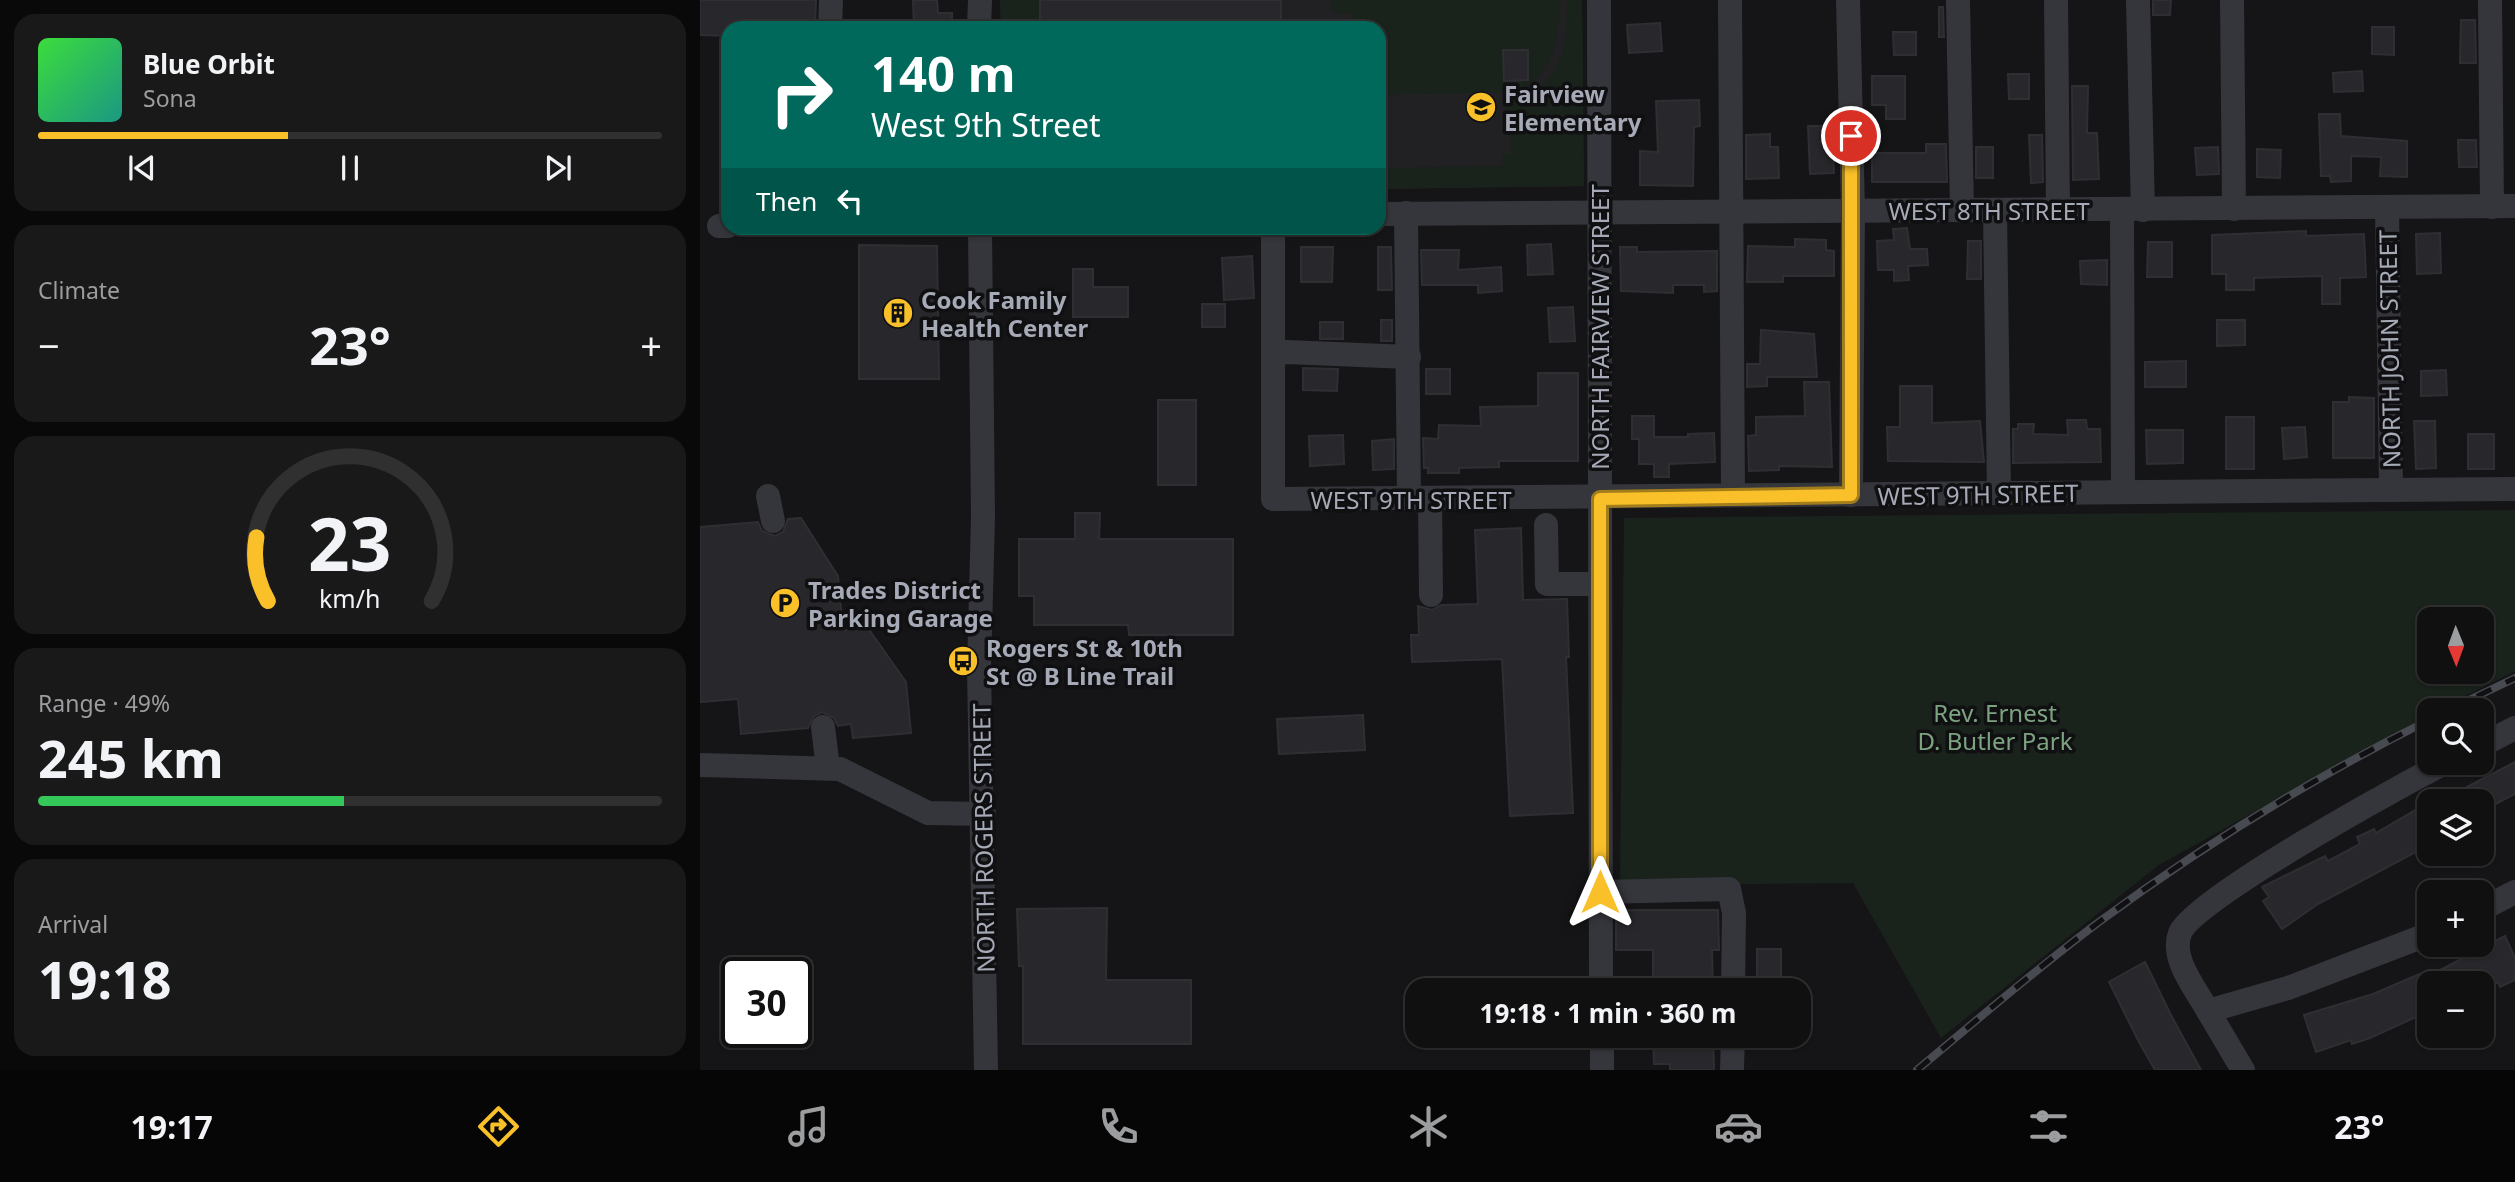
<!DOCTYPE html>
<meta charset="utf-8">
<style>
:root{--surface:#101011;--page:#19191a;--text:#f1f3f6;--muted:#9c9d9f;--line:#303031;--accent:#fac029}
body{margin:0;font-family:"Noto Sans",sans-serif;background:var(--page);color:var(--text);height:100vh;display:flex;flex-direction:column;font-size:26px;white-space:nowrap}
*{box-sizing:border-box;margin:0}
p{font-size:23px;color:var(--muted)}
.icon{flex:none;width:38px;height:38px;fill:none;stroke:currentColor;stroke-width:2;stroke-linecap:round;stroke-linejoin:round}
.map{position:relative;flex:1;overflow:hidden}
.drawer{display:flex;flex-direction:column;gap:14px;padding:14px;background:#090909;width:700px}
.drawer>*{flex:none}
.hud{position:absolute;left:21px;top:21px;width:665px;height:214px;border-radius:21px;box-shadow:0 2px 5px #0004,0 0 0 2px var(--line);background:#00695c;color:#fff;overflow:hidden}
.needle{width:46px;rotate:179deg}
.buttons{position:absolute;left:1717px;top:607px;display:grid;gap:14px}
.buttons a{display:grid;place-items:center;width:77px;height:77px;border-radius:14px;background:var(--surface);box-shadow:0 2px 5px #0004,0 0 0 2px var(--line);font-size:35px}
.speed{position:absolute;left:21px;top:957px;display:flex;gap:14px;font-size:35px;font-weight:700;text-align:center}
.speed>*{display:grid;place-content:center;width:91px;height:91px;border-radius:50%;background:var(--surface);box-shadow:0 2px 5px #0004,0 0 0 2px var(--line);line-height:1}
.speed .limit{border:4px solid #111;border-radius:10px;background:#fff;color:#111}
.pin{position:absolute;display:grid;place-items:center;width:60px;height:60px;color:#fff;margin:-30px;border:4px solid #fff;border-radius:50%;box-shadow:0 2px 7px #0007}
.me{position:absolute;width:77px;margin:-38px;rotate:0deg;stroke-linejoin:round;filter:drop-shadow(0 0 5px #0008)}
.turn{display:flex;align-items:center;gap:24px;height:147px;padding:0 35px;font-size:32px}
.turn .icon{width:91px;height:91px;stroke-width:2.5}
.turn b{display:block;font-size:49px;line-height:60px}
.then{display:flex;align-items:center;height:66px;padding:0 35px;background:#0003;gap:14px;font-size:26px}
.big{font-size:52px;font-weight:700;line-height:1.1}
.drawer .tile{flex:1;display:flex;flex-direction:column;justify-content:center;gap:10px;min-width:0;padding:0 24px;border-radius:21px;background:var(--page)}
.drawer .dial{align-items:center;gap:0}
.dial svg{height:182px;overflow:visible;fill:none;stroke:var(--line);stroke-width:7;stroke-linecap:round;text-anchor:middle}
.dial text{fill:var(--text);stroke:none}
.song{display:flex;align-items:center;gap:21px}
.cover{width:84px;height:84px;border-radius:10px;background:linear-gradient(135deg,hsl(120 70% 55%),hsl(170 70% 35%))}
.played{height:7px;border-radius:4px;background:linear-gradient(90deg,var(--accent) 40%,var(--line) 40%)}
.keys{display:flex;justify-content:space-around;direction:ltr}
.heat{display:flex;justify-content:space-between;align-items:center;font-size:38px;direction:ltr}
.charge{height:10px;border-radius:5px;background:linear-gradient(90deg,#34c759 49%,var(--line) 0)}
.trip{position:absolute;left:705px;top:978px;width:406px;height:70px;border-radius:21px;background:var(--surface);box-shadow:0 2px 5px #0004,0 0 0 2px var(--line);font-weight:700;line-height:70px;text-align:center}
.tabs{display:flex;height:112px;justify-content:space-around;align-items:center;background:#060607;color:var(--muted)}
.tabs .icon{width:49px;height:49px}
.tabs .current{color:var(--accent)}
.tabs b{font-size:32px;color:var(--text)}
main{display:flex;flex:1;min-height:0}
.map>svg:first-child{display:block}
.built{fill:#212124}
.green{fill:#1a221c;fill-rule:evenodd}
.building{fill:#28272b;stroke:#2f2e33;stroke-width:2}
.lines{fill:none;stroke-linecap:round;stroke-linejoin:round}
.minor{stroke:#35363c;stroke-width:24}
.rail-casing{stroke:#484a51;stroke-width:8}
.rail{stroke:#101012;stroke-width:5;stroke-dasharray:16;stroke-linecap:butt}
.route-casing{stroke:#a27d1b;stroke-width:18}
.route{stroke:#fac029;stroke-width:12}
.labels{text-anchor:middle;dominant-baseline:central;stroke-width:7;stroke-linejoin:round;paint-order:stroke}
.poi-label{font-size:24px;font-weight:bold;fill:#a6aab7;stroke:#101012;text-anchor:start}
.street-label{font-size:24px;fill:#a6aab7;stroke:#101012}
.park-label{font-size:24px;fill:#7ca380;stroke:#101012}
</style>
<main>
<section class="drawer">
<div class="tile">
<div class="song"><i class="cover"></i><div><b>Blue Orbit</b><p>Sona</p></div></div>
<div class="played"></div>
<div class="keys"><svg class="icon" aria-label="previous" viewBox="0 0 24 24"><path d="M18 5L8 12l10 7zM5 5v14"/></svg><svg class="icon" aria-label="pause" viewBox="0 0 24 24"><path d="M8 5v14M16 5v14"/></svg><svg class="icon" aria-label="next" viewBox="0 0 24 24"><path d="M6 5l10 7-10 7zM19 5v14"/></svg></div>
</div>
<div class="tile"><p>Climate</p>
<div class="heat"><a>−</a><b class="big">23°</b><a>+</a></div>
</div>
<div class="tile dial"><svg viewBox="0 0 100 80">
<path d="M14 69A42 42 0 1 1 86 69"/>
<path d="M14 69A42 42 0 0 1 9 41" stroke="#fac029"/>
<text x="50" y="56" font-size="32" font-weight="700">23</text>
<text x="50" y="72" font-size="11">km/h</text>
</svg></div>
<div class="tile"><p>Range · 49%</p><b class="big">245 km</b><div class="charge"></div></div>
<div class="tile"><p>Arrival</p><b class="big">19:18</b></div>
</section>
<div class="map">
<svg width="1815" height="1070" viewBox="0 0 1815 1070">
<rect width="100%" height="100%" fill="#151517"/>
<!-- built -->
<path class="built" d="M300,0H882L884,186L679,189V28H301Z"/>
<!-- green -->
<g class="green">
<path d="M300,0H340V28H301Z"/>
<path d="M630,0H861C858,35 856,76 817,92L679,95V28H634V22H651V14L633,13ZM803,50H828V80L804,81Z"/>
<path d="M868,0H882L884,186L679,189V168L803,166L802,154H811L810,130L805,129V100L827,99C867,67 864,46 868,0Z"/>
<path d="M1815,510V671L1737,710H1729V715L1459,865L1241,1038L1153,883L920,885L924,518ZM1729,620H1782V672H1729Z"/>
</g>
<!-- building -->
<g class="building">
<path d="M0,0H116L115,28H28V36L0,35Z"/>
<path d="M213,0H237L238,13H252V28H214Z"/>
<rect x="340" y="0" width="241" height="28"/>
<path d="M1453,0H1471L1470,15H1453Z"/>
<path d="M1239,7H1243L1244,37H1239Z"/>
<path d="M1761,20H1775L1776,63H1760Z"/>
<path d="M960,23L962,51L929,53L927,25Z"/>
<path d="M1672,27H1694V55L1672,54Z"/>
<path d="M1193,32H1216V55H1194Z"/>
<path d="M803,50H828V80L804,81Z"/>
<path d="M1662,71L1663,91L1634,92L1633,73Z"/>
<path d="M1308,74H1329V99H1309Z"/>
<path d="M1172,76H1205V119H1186V105H1172Z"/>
<path d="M1372,86H1388L1387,133H1397L1399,179L1373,180Z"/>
<path d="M999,100L1000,126L994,127L993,186L940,185V151L958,152L956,101Z"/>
<path d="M1619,114H1640L1641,136L1707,141V177L1680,176L1681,157L1651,156V181L1631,182L1630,176H1621Z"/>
<path d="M1108,126H1132L1134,173L1110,174Z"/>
<path d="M1070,134V147H1078L1079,178L1046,179V135Z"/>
<path d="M1329,135H1342L1343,182L1331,183Z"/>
<path d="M1758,140H1776L1777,167H1759Z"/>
<path d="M1226,144H1246L1247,182H1172V153H1226Z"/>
<rect x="1276" y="147" width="17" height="31"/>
<path d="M1518,147L1519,174L1497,175L1495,148Z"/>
<path d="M1557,149L1581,150L1580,178L1557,177Z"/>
<path d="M1207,228L1210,249H1227L1228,265L1208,266L1209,280L1194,281V270H1178L1177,241L1194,240L1193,229Z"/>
<path d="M1606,231V236L1664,234L1666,277L1640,278V304H1622V276L1554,278V290H1526V274H1512V235Z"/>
<path d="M1740,233L1741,273L1717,274L1716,234Z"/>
<path d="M1095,239L1126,240V250L1134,251V276H1083V282H1047L1048,246L1095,247Z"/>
<path d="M1268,241H1281V279H1267Z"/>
<path d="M1448,242H1472V277H1447Z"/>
<path d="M851,244L853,274L828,275L827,245Z"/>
<path d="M159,245L237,246L239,379H159Z"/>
<path d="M601,247H633L632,282H601Z"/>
<path d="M678,247H691L692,290H678Z"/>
<path d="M920,247H937V252L1017,251V291L1004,292V285H973V293L921,291Z"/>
<path d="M721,250H759L758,270L801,267L802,291L778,293V285H722Z"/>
<path d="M552,256L554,298L524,300L522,258Z"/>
<path d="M1407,260V285L1381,284L1380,261Z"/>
<path d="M373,269H393V287H428V317H373Z"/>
<rect x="502" y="304" width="23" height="23"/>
<path d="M873,307L875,341L850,342L848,308Z"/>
<rect x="681" y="320" width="11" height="21"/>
<path d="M1517,320H1545V345L1517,346Z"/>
<rect x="620" y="322" width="23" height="17"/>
<path d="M1061,330L1114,334L1117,377H1067V386L1047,387V364H1060Z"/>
<path d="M1486,361V387H1445V362Z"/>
<path d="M603,368L638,369L637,391L603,390Z"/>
<rect x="726" y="369" width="24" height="25"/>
<path d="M1746,370L1747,395L1721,396V371Z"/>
<path d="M838,373H878V461H799V467L759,468V473H728V468H724L723,438L738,439L739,425L781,426L780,407L838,406Z"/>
<path d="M1104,382H1129L1132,467L1079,466V470L1049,471L1048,436L1056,435V417L1105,416Z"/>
<path d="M1200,386H1232V423L1280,421L1284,462L1188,461L1187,427H1200Z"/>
<path d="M1649,397L1674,398V458H1633V402H1649Z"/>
<rect x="458" y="400" width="38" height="85"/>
<path d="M932,416H954V437H988V434L1014,433L1015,462L969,464V477H954V464H939V439H932Z"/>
<rect x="1526" y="417" width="28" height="52"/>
<path d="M1367,420H1386L1387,429H1400L1401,462L1313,463V429H1318V424H1334L1333,434L1368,435Z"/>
<path d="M1714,421H1735L1736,468L1716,469Z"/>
<path d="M1605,427L1607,457L1584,459L1582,428Z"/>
<path d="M1446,430H1483V463L1447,464Z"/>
<rect x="1768" y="434" width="26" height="35"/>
<path d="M643,435L644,464L610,466L609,436Z"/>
<path d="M694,439V469L673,470L672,441Z"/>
<path d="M375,513H400L399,539H533V635H429L428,625H334V596H319V539H375Z"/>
<path d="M101,518L138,576L143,630L168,628L206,682L211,733L153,738L151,724L138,726L134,718L122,712L114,716L108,728L41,734L38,699L0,702V527L58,522L62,531L75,536L83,532L88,519Z"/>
<path d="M821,528L823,600L867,599L869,657H866L873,813L810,816L802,659L712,662L711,635H719L718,606L732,610L741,605L778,604L775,530Z"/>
<path d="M663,715L665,750L579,754L577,719Z"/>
<path d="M1815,762V794L1782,811V802H1738Z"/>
<path d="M1729,802V845L1618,904L1582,929L1563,901L1569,897L1562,887L1625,856L1628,861L1660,844L1657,837L1674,829L1676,833Z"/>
<path d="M407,908L406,980H491V1044H323V966H319L317,909Z"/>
<path d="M916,910H1018L1019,950H1012L1013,990H953V950H916Z"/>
<path d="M1805,936L1815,958V980L1800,987L1798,982L1782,990V984H1729V1011L1670,1038L1652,1044L1651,1040L1616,1052L1604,1015L1673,994L1729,970V976Z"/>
<rect x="1057" y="949" width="24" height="28"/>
<path d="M1445,962L1472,1017L1501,1070H1455L1439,1042L1409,982Z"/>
<path d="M953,1036H1013L1014,1070H970V1064H954Z"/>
</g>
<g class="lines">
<!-- minor -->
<g class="minor">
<path d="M899,0L901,990"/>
<path d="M1030,0L1033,495"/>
<path d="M1148,0L1153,210L1151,495"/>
<path d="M1258,0L1262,211"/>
<path d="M1356,0L1358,211"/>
<path d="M1438,0L1443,210"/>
<path d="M1532,0L1534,209"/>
<path d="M1790,0L1792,207"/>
<path d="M130,28L131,0"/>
<path d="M279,28L280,0"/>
<path d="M1687,207L1691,490"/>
<path d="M1422,210L1423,492"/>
<path d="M1295,211L1299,493"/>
<path d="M706,213L709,498"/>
<path d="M679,214L1815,206"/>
<path d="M19,226H28"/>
<path d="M280,228L283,517L279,669L286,1070"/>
<path d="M573,228V499L1815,489"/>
<path d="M573,355L586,352L709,357"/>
<path d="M68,496L73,521"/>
<path d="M730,498L731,595"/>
<path d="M846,525L847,584H899"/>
<path d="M123,727L128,768"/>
<path d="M1782,745L1815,728"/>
<path d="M0,765L140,769L228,813L284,814"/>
<path d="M900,892L1029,889L1034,913L1033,990"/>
<path d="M1782,909L1815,892"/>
<path d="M1508,1011C1496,989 1470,959 1480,933C1494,899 1703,784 1745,763"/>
<path d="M902,1036V1070"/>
<path d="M1032,1070L1033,1036"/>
<path d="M1543,1070L1508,1011L1588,988L1729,934"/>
</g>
<!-- rail casing -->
<g class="rail-casing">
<g id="rail">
<path d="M1748,710L1815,678"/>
<path d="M1217,1070C1277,1020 1336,969 1399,922C1503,845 1613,778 1729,720"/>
</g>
</g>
<!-- rail -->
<use href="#rail" class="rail"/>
</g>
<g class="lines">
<!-- route casing -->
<g class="route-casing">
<path id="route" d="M900,892V499L1151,495V136"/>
</g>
<!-- route -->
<use href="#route" class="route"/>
</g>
<!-- icons -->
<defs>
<g id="school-disc" transform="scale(1.575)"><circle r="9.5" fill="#fac029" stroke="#101012"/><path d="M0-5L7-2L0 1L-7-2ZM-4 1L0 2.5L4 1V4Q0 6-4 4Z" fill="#111"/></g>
<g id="building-disc" transform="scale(1.575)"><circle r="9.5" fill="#fac029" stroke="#101012"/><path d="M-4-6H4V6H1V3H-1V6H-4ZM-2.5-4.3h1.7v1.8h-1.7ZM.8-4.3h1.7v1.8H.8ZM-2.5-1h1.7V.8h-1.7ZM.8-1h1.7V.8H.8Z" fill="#111"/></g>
<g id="parking-disc" transform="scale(1.575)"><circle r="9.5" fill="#fac029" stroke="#101012"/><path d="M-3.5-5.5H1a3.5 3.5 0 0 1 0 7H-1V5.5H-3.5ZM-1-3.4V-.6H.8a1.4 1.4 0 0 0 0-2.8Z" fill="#111"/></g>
<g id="bus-disc" transform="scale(1.575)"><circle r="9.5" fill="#fac029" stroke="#101012"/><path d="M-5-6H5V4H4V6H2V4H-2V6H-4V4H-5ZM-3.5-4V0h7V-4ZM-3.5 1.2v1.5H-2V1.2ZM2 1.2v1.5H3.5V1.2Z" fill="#111"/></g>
</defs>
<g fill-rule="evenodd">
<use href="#school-disc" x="781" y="107"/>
<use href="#building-disc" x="198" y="313"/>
<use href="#parking-disc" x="85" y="603"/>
<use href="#bus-disc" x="263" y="661"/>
</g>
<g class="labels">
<!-- poi labels -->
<g class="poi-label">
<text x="804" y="93">Fairview<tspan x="804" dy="28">Elementary</tspan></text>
<text x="221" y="299">Cook Family<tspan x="221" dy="28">Health Center</tspan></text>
<text x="108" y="589">Trades District<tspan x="108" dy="28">Parking Garage</tspan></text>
<text x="286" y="647">Rogers St &amp; 10th<tspan x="286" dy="28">St @ B Line Trail</tspan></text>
</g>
<!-- street labels -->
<g class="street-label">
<text x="1289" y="210">WEST 8TH STREET</text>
<text transform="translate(899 327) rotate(-90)">NORTH FAIRVIEW STREET</text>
<text transform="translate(1689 349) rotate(-91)">NORTH JOHN STREET</text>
<text transform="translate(1278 494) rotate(-1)">WEST 9TH STREET</text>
<text x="711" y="499">WEST 9TH STREET</text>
<text transform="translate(283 838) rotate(-91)">NORTH ROGERS STREET</text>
</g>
<!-- park labels -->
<g class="park-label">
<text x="1295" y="712">Rev. Ernest<tspan x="1295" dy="28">D. Butler Park</tspan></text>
</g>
</g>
</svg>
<div class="buttons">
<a><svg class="needle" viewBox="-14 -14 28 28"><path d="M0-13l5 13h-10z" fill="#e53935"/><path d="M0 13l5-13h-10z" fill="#9c9d9f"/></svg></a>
<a><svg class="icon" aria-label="search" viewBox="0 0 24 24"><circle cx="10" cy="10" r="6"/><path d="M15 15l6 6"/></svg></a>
<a><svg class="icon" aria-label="layers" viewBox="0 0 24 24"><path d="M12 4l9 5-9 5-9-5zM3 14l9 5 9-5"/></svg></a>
<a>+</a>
<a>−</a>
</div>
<div class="speed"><div class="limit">30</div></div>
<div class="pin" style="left:1151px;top:136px;background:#d93025"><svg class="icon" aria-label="arrive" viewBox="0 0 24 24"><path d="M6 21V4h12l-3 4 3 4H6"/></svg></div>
<svg class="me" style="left:900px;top:892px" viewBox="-20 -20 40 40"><path d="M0-17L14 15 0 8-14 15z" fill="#fac029" stroke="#fff" stroke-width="4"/></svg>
<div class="trip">19:18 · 1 min · 360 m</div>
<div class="hud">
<div class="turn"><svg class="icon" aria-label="right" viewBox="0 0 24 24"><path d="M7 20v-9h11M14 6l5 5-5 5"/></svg><div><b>140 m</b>West 9th Street</div></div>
<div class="then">Then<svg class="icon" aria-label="left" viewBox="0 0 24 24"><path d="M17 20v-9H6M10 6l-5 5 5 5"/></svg></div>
</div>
</div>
</main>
<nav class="tabs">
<b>19:17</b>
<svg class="icon current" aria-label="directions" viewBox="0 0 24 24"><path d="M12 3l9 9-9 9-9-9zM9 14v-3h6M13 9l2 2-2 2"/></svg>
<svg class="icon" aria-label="music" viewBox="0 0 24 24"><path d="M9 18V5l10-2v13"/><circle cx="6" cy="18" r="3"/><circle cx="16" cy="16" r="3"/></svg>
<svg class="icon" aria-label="phone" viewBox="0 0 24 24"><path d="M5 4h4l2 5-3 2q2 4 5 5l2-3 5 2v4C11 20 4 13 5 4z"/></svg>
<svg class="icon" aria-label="climate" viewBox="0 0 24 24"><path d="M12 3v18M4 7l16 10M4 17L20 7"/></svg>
<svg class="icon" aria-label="car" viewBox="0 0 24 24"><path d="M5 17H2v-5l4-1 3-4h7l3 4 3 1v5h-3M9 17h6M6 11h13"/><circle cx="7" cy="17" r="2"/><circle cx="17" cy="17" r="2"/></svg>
<svg class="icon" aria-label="filters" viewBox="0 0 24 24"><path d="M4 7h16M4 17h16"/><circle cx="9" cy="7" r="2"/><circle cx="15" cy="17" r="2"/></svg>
<b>23°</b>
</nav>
